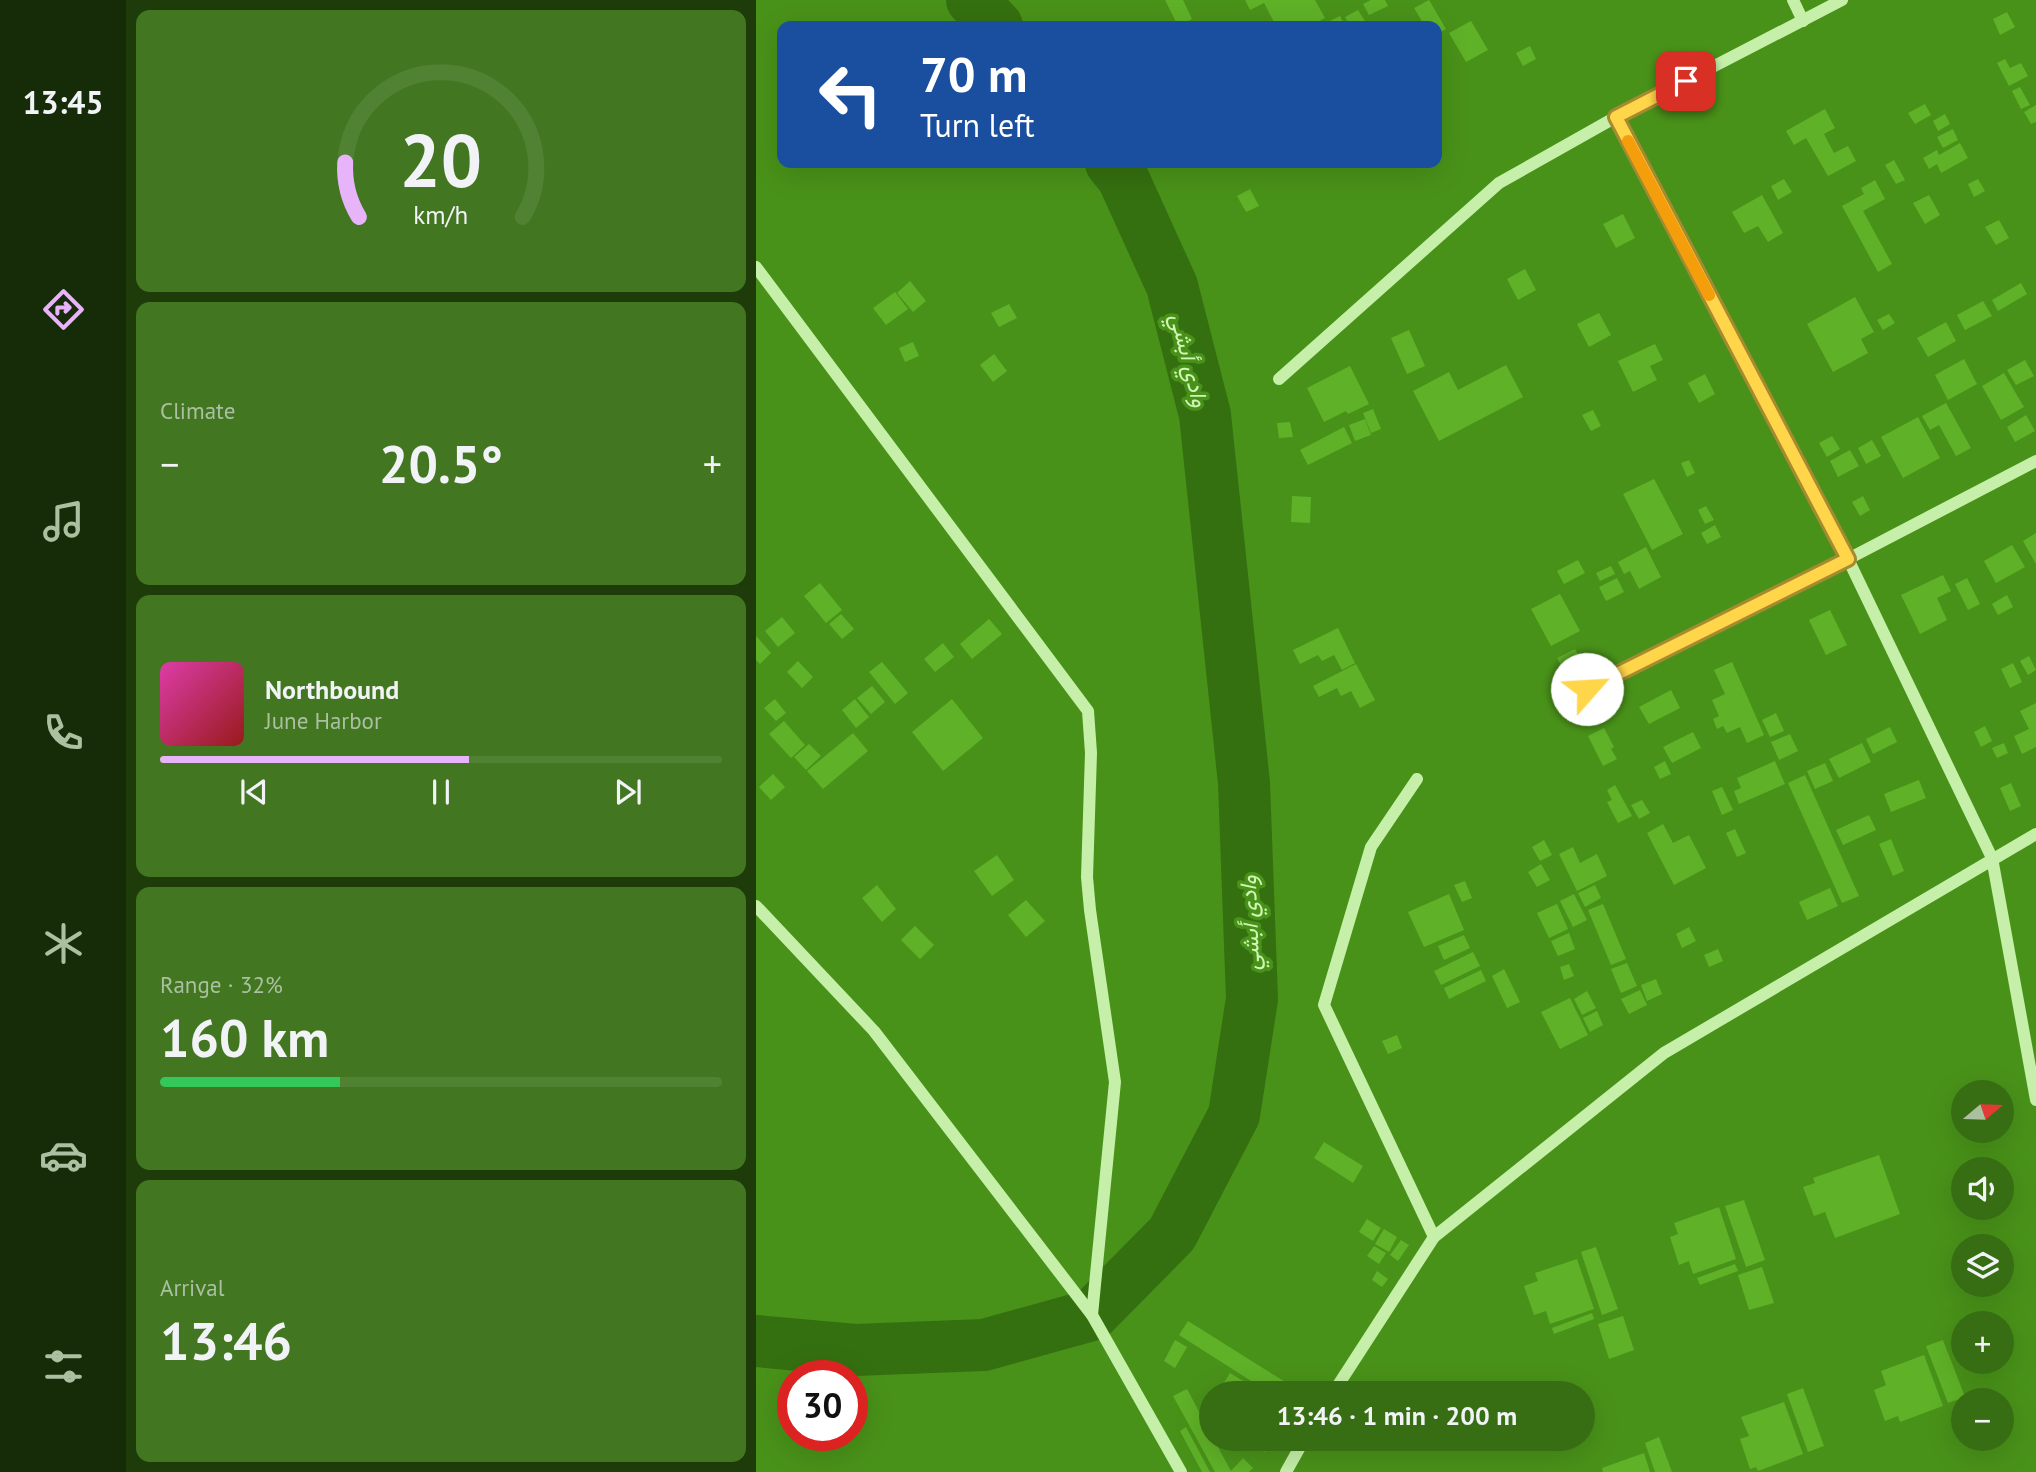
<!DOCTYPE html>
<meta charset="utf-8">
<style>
:root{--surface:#376e13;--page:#427621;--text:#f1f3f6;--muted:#aac0a0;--line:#518133;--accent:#e7b4fa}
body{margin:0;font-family:"PT Sans",Vazirmatn,sans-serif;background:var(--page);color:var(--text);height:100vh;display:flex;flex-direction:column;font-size:26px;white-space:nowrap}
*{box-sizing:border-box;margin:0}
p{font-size:23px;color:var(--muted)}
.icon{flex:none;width:38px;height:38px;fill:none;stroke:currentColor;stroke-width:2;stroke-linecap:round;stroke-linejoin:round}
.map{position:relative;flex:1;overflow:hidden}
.side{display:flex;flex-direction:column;gap:10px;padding:10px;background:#1e3c0a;width:630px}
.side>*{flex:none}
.hud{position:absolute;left:21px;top:21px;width:665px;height:147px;border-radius:14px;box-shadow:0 7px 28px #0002;background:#1a4fa0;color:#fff;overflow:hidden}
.needle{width:46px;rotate:71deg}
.buttons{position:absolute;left:1195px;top:1080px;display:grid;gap:14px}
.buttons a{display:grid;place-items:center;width:63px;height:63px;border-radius:50%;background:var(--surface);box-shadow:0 7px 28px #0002;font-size:35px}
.speed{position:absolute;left:21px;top:1360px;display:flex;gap:14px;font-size:35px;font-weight:700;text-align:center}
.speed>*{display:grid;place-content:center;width:91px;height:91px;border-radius:50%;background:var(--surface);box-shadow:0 7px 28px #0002;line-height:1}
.speed .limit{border:10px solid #d22;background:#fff;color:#111}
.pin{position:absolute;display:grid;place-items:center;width:60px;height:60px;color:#fff;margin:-30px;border-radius:14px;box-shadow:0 4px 10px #0006}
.me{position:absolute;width:77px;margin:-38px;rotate:64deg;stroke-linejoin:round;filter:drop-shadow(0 0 5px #0008)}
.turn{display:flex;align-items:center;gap:24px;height:147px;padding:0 28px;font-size:32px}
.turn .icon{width:91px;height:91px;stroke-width:2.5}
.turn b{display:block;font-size:49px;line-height:60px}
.big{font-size:52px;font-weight:700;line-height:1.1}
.side .card{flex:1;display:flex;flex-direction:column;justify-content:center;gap:10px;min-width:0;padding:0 24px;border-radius:14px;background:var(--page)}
.side .dial{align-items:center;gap:0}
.dial svg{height:182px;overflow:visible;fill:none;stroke:var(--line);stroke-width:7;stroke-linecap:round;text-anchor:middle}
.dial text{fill:var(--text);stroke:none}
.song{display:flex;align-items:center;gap:21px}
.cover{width:84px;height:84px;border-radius:10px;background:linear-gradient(135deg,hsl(320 70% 55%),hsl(0 70% 35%))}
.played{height:7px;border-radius:4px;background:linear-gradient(90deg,var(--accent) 55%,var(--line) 55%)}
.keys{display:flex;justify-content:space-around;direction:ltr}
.heat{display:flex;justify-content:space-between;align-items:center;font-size:38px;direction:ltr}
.charge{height:10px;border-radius:5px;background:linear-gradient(90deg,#34c759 32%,var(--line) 0)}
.trip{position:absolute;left:443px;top:1381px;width:396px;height:70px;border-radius:35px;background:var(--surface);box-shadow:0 7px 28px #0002;font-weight:700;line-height:70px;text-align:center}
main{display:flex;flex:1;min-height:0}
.tabs{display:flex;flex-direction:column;width:126px;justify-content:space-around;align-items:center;background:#162c08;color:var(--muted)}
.tabs .icon{width:49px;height:49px}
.tabs .on{color:var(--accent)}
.tabs b{font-size:32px;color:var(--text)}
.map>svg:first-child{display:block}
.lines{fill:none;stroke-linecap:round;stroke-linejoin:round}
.river{stroke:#357010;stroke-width:52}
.building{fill:#5fb128}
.minor{stroke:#c6f0a9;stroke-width:12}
.route-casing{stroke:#a68a30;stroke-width:18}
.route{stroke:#ffd54a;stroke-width:12}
.slow{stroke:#f59e0b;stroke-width:12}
.labels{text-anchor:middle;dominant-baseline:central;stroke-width:7;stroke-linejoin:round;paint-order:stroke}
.water-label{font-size:23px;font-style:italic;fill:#d0f6b5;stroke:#499219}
</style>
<main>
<nav class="tabs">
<b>13:45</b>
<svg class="icon on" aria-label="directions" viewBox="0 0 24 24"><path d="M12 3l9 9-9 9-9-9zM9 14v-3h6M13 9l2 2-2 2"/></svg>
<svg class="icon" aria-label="music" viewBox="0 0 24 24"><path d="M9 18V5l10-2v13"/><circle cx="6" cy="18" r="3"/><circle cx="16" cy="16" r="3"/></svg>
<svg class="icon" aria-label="phone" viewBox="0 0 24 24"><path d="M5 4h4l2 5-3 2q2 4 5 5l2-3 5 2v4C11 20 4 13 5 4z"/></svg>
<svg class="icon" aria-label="climate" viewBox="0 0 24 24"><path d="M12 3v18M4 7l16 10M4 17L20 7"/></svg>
<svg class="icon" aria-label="car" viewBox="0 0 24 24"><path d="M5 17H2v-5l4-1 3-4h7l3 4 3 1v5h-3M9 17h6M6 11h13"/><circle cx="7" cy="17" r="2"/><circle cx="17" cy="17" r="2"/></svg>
<svg class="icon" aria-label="filters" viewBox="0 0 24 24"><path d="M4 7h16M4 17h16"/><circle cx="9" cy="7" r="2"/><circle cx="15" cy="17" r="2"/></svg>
</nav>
<section class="side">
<div class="card dial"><svg viewBox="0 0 100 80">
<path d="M14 69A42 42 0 1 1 86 69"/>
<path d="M14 69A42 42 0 0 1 8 45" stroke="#e7b4fa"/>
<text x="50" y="56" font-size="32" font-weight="700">20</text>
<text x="50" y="72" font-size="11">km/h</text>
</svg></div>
<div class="card"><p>Climate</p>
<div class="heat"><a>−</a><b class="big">20.5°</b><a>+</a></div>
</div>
<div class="card">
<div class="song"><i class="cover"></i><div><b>Northbound</b><p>June Harbor</p></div></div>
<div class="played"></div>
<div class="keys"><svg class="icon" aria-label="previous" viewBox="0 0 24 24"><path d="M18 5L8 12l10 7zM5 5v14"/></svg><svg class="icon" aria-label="pause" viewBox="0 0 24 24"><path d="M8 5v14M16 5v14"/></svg><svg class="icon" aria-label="next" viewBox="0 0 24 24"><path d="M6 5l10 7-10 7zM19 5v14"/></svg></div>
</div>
<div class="card"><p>Range · 32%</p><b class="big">160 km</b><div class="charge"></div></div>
<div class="card"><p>Arrival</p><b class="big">13:46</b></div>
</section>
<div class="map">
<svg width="1280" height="1472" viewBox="0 0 1280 1472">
<rect width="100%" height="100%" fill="#499219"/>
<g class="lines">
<!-- river -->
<g class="river">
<path d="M216,0L241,26"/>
<path d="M0,1341L99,1350L228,1345L336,1315L416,1234L478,1115L496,999L488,783L449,415L416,286L367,178L355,163"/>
</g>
</g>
<!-- building -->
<g class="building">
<path d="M409,0H427L436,19L422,26Z"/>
<path d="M489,0H559L569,18L553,26H520L508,3L494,10Z"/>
<path d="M615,0H629L632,6L613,15L607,4Z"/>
<path d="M673,0L690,29L681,34V26H661L667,23L658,8Z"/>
<path d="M602,10L612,26H594L589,17Z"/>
<path d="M1251,12L1259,27L1244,35L1237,19Z"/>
<path d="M584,16L589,26H568L567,24Z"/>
<path d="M715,21L732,50L710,62L693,33Z"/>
<path d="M774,46L780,59L767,66L760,53Z"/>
<path d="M1249,59L1254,68L1265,63L1272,76L1253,86L1241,63Z"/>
<path d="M1264,87L1274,105L1265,109L1256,91Z"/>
<path d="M1169,104L1175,115L1159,124L1152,113Z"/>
<path d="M1280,105V122L1275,124L1268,112Z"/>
<path d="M1069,109L1079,128L1068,134L1078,153L1092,146L1100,161L1072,176L1050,138L1038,145L1030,131Z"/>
<path d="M1189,114L1194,124L1182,131L1177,121Z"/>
<path d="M1197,129L1202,140L1187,148L1181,137Z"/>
<path d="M1204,143L1212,158L1185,173L1181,164L1173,169L1167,158L1181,150L1183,155Z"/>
<path d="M1138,160L1149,180L1140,184L1129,165Z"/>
<path d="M1028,179L1036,192L1022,200L1015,186Z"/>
<path d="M1222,179L1229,191L1218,197L1212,184Z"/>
<path d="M1119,180L1129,199L1107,211L1136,264L1122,272L1086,206L1108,194L1105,188Z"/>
<path d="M494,189L503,206L490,212L481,196Z"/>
<path d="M1006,195L1027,233L1012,242L1002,226L988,233L976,212Z"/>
<path d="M1173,195L1184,215L1169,224L1157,203Z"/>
<path d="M867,214L879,238L860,248L847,224Z"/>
<path d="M1243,220L1253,238L1240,245L1229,227Z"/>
<path d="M769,269L780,290L762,300L751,279Z"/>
<path d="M154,281L170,301L157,312L141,293Z"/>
<path d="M1265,283L1271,294L1242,311L1236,300Z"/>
<path d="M139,292L152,309L130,325L117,308Z"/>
<path d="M1099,297L1118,332L1105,339L1112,353L1077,372L1051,324Z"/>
<path d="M1227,301L1236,316L1209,330L1201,315Z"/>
<path d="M253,304L261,318L243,327L235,313Z"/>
<path d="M843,313L855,335L833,347L821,324Z"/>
<path d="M1133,314L1139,323L1127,330L1121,320Z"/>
<path d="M1190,322L1200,341L1172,357L1161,338Z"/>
<path d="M653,330L669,366L651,374L635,338Z"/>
<path d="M157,342L163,356L149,362L143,348Z"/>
<path d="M899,344L907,360L894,366L901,380L877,392L862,361Z"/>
<path d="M238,354L251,371L237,382L224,365Z"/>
<path d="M1208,359L1221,384L1192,400L1179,375Z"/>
<path d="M1269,360L1278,376L1260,385L1251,370Z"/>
<path d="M750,365L767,397L683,441L657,391L693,372L702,390Z"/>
<path d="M594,366L613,404L592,414L590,411L568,422L551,388Z"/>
<path d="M1248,373L1268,407L1245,420L1226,386Z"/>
<path d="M949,374L959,394L943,403L932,383Z"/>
<path d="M1190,403L1215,448L1200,456L1183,425L1174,430L1166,416Z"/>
<path d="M617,409L625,429L615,433L607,413Z"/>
<path d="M837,410L845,426L835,431L826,415Z"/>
<path d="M1270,415L1279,431L1259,442L1251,427Z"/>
<path d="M1162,417L1184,458L1147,478L1125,437Z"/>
<path d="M609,419L615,435L599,441L593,425Z"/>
<path d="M534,422L537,437L523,438L521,423Z"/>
<path d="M588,427L596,443L552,465L544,450Z"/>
<path d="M1076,436L1084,449L1071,457L1063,443Z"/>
<path d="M1116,440L1125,456L1110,464L1102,448Z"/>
<path d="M1094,450L1103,466L1082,477L1074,461Z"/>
<path d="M933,460L939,473L931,477L925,463Z"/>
<path d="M898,479L927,534L896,550L867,494Z"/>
<path d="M536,496L555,497L554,523L535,522Z"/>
<path d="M1107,496L1114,510L1104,516L1096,502Z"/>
<path d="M950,506L958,520L949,524L942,510Z"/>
<path d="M959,525L965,537L951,544L945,533Z"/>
<path d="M1280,533V564L1267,541Z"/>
<path d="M1256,545L1269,567L1240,583L1228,561Z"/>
<path d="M890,547L905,577L883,589L874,571L868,574L862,562Z"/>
<path d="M822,560L829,573L808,584L801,571Z"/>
<path d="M855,566L859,574L844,581L840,573Z"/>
<path d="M1187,575L1195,591L1181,598L1191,620L1164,634L1145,595Z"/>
<path d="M861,578L868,592L850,601L843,587Z"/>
<path d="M1211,578L1224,604L1212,610L1199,584Z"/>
<path d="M64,583L86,610L70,623L48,596Z"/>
<path d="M804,594L824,631L795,646L775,609Z"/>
<path d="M1251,595L1257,607L1242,615L1236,604Z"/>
<path d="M1074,610L1091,645L1070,655L1053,620Z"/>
<path d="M85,614L98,629L86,639L73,624Z"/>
<path d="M26,617L39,633L22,647L9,631Z"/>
<path d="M233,619L246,634L216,659L204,644Z"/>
<path d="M582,628L599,663L586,670L578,655L566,661L562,655L544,664L537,650Z"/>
<path d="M0,636L15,653L4,664L0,660Z"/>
<path d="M187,643L198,657L179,672L168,659Z"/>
<path d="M819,649L827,664L809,673L801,658Z"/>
<path d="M1273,656L1280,670L1272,675L1264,661Z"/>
<path d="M42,661L57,677L46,688L31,672Z"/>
<path d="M126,662L152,693L139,704L113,672Z"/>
<path d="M976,662L1008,735L991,743L984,727L971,733L967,726L961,729L957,719L963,716L956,700L969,694L958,670Z"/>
<path d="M1257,663L1266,682L1254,688L1245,669Z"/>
<path d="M600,664L619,700L604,708L595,691L585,696L581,688L563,697L557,686Z"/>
<path d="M116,686L129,702L115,714L101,698Z"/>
<path d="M915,690L924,708L893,724L883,707Z"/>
<path d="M19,699L30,713L20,721L8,708Z"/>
<path d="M99,699L113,717L100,728L86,710Z"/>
<path d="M196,699L227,738L187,771L156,732Z"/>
<path d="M1280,703V747L1266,754L1258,736L1273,729L1264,711Z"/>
<path d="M1020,713L1028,731L1014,737L1006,720Z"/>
<path d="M28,721L49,745L35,758L13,734Z"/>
<path d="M1229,726L1236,741L1225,747L1218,732Z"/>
<path d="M1134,727L1141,742L1117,754L1110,739Z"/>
<path d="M848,728L858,747L855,749L861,759L847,766L832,736Z"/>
<path d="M937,732L945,748L916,763L907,747Z"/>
<path d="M97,733L112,751L67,789L51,771Z"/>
<path d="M1034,734L1042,751L1023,760L1015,742Z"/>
<path d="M1106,743L1115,762L1083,778L1073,759Z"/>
<path d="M1248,743L1252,753L1241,758L1236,748Z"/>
<path d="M53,744L65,756L50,770L38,757Z"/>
<path d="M909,761L915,774L904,779L898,767Z"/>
<path d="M1019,761L1029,784L983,804L978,791L985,788L981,778Z"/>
<path d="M1069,763L1077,781L1059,789L1051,771Z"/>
<path d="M17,774L29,787L15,800L3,787Z"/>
<path d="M1049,775L1103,896L1086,903L1032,783Z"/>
<path d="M1163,780L1170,798L1135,812L1128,794Z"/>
<path d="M1255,783L1265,806L1254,811L1244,788Z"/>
<path d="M859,785L876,816L862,823L851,802L856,800L851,790Z"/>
<path d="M966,787L977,810L966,815L956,791Z"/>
<path d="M886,800L894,813L883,819L875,805Z"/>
<path d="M1113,815L1120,830L1087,845L1080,830Z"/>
<path d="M907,824L917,843L933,835L950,868L918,885L891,833Z"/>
<path d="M979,829L990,853L981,857L970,833Z"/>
<path d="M1135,839L1148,871L1137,876L1123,844Z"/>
<path d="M788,840L796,855L784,861L776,847Z"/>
<path d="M817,847L824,863L841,854L851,876L821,891L803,854Z"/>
<path d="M241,855L258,880L236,896L218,871Z"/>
<path d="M785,864L794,880L781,887L772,872Z"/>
<path d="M709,881L716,898L706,902L698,885Z"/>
<path d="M121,885L140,909L126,922L106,898Z"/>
<path d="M839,885L845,898L829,907L822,893Z"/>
<path d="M1074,888L1082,906L1051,920L1043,902Z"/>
<path d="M693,894L708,930L668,947L652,912Z"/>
<path d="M818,894L831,920L817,927L804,901Z"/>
<path d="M270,900L289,921L270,937L252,915Z"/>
<path d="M801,904L812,929L793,938L781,913Z"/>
<path d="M847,904L870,959L855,965L832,910Z"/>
<path d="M159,926L178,945L164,959L145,940Z"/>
<path d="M933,927L940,941L926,948L920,934Z"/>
<path d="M813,933L819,949L802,956L795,941Z"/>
<path d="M708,935L714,948L688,960L682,946Z"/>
<path d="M962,949L967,961L953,967L948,955Z"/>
<path d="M717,952L724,966L685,985L678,971Z"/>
<path d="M871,963L881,986L865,993L855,969Z"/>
<path d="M813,964L818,976L808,980L804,967Z"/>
<path d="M748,969L764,1002L751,1008L736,976Z"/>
<path d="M725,970L730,981L693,999L688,988Z"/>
<path d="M900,979L906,994L891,1001L885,985Z"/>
<path d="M884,990L891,1005L873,1014L865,999Z"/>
<path d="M831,991L840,1008L826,1015L818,999Z"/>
<path d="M814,998L832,1035L804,1049L785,1012Z"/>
<path d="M841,1011L847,1025L834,1032L827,1018Z"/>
<path d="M641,1035L646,1048L632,1054L626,1041Z"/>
<path d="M568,1142L607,1166L597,1183L558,1158Z"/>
<path d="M1123,1155L1144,1214L1079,1238L1069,1212L1058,1216L1047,1187L1059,1183L1057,1178Z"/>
<path d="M988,1200L1009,1260L990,1267L969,1206Z"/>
<path d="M963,1207L980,1259L937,1274L933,1261L923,1265L914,1237L922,1234L918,1223Z"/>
<path d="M611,1219L625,1228L617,1241L603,1232Z"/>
<path d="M628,1229L641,1237L633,1252L619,1244Z"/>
<path d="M645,1240L653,1245L642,1261L634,1255Z"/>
<path d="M618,1246L630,1253L623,1264L611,1256Z"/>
<path d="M840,1247L862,1309L846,1315L825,1252Z"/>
<path d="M821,1259L838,1309L794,1324L790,1311L778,1315L768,1286L782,1281L779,1273Z"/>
<path d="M979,1264L982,1271L944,1285L941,1278Z"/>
<path d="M1006,1267L1018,1303L993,1310L982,1275Z"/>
<path d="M621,1271L632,1279L626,1287L616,1280Z"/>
<path d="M836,1313L838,1319L798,1334L796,1328Z"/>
<path d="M867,1316L878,1350L853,1359L842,1324Z"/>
<path d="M432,1321L542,1390L540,1393H514L423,1335Z"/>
<path d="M419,1340L431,1347L419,1368L408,1361Z"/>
<path d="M1187,1340L1209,1397L1192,1403L1170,1346Z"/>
<path d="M1168,1355L1187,1406L1144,1422L1142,1416L1129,1421L1118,1390L1130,1385L1125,1371Z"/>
<path d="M474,1373L507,1393H478L466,1386Z"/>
<path d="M1047,1388L1068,1446L1052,1452L1031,1394Z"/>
<path d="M431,1389L455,1434V1438H457L475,1471L487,1458L497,1468L493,1472H459L417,1396Z"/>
<path d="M1028,1402L1047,1454L1002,1471L1000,1467L994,1469L984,1439L993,1436L985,1417Z"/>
<path d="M430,1427L454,1472H446L424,1431Z"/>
<path d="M903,1437L916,1472H899L889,1443Z"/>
<path d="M500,1438H516L509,1452L497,1445Z"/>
<path d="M888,1453L894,1472H847L846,1468Z"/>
</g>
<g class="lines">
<!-- minor -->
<g class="minor">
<path d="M1037,0L1047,21"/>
<path d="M860,117L1092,559L1236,858L1280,1100"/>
<path d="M0,267L332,711L335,753L331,877L334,910L359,1082L336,1315"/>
<path d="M523,379L743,183L860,117L1086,0"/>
<path d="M831,689L1092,559L1280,461"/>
<path d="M661,779L615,847L568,1005L678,1237"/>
<path d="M0,906L118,1031L336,1315L425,1472"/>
<path d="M577,1393L678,1237L908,1053L1280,834"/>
<path d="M530,1472L549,1438"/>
</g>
</g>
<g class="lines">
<!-- route casing -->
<g class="route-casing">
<path id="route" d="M831,689L1092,559L860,117L930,81"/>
</g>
<!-- route -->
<use href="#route" class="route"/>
<!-- slow -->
<path class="slow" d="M872,141L953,295"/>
</g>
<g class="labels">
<!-- water labels -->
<g class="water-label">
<text transform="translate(434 360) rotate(76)">وادي أبشي</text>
<text transform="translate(493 923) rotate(-92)">وادي أبشي</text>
</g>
</g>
</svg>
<div class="buttons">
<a><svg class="needle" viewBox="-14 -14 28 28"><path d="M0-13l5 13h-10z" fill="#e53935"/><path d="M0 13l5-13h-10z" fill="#aac0a0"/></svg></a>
<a><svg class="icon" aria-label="sound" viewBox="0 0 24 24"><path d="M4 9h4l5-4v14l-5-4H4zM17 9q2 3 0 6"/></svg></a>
<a><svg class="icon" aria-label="layers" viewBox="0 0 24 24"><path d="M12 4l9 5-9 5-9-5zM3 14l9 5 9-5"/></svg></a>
<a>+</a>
<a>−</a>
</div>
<div class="speed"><div class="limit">30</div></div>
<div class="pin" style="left:930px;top:81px;background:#d93025"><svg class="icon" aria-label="arrive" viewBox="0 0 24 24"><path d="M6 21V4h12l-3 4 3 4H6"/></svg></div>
<svg class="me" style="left:831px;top:689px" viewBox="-20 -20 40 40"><circle r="19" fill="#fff"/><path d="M0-13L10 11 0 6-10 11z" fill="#ffd54a"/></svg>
<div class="trip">13:46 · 1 min · 200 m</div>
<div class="hud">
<div class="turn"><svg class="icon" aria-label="left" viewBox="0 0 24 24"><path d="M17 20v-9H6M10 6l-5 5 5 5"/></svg><div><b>70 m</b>Turn left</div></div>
</div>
</div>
</main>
